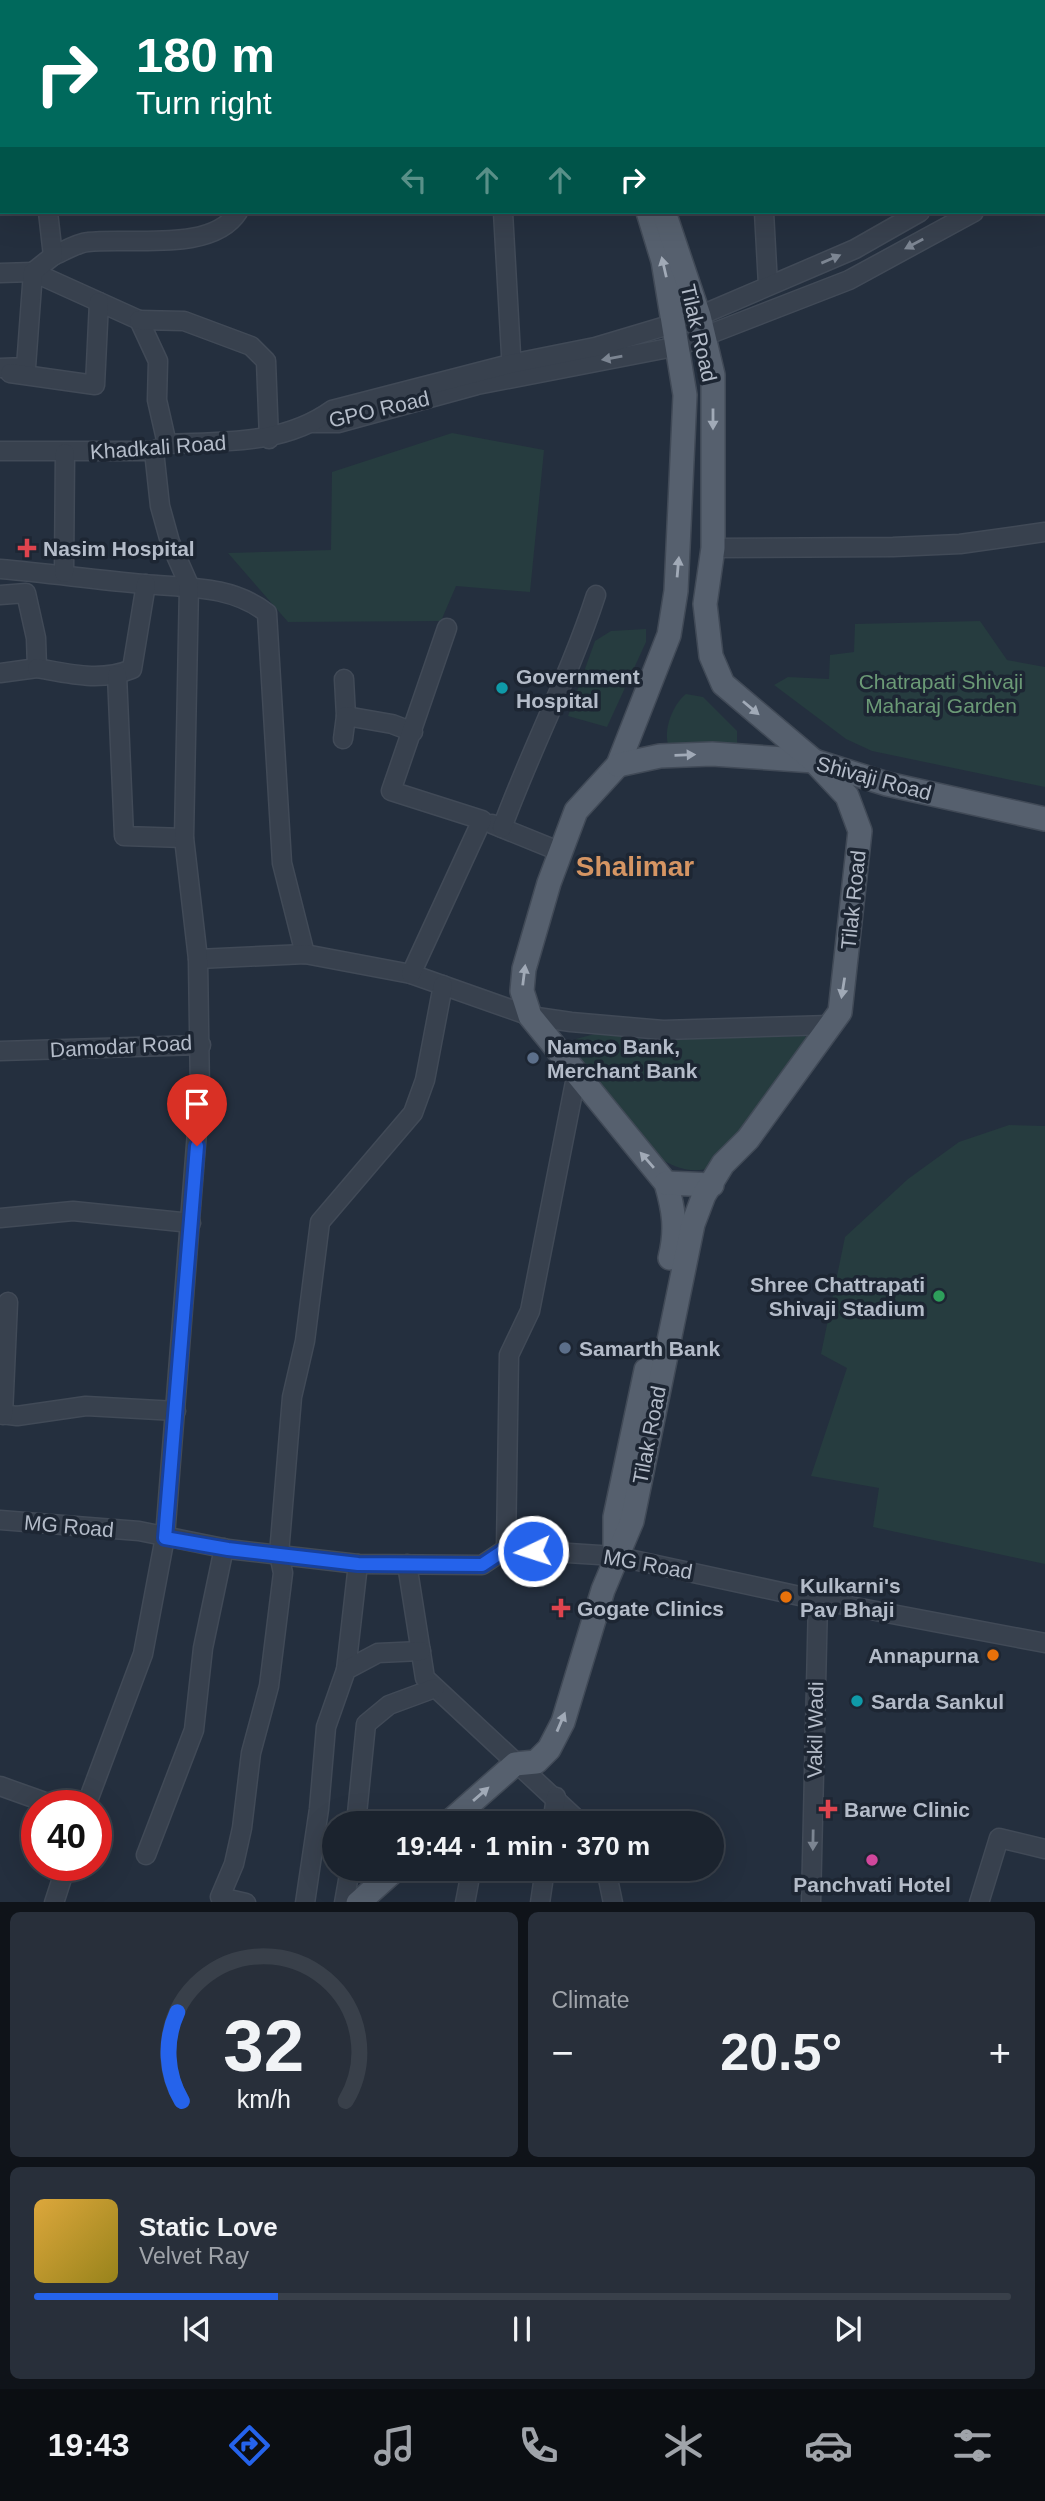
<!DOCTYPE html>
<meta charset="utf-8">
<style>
:root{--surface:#1b232e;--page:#282f3a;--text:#f1f3f6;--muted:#a0a4aa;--line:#39404a;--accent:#2563eb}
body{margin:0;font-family:Arial,sans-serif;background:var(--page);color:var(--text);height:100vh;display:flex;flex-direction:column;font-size:26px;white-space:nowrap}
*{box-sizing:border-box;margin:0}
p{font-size:23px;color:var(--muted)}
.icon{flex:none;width:38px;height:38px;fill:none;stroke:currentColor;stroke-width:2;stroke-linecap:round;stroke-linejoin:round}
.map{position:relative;height:1902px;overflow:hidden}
.drawer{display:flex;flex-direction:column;gap:10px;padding:10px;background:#0f1319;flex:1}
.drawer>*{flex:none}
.top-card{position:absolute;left:0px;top:0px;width:1046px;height:214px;box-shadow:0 7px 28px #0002,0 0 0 2px var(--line);background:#00695c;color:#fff;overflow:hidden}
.speed{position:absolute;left:21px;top:1790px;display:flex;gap:14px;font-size:35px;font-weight:700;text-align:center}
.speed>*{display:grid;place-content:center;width:91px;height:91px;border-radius:50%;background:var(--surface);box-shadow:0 7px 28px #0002,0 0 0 2px var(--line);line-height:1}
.speed .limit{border:10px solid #d22;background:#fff;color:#111}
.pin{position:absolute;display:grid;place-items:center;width:60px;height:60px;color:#fff;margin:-72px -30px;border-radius:50% 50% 50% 0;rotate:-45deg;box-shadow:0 0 7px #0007}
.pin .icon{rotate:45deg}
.me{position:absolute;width:77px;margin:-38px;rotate:266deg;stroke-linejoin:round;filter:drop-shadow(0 0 5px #0008)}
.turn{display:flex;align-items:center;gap:24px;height:147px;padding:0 21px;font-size:32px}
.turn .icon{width:91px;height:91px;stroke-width:2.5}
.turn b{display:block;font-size:49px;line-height:60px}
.lanes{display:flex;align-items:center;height:66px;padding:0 21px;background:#0003;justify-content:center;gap:35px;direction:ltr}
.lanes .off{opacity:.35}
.big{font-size:52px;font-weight:600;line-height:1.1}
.drawer .tile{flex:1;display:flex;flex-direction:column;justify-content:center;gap:10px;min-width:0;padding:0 24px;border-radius:10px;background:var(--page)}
.drawer .dial{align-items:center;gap:0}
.dial svg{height:182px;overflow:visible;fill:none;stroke:var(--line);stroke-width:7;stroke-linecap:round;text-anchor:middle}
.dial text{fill:var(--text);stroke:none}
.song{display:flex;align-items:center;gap:21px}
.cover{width:84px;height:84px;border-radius:10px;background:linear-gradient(135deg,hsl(40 70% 55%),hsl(50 70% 35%))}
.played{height:7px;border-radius:4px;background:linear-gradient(90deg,var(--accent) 25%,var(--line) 25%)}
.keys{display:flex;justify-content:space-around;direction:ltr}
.heat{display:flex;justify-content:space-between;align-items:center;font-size:38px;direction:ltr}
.drawer .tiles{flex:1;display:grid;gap:10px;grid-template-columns:1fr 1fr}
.tile:last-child{grid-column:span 2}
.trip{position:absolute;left:322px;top:1811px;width:402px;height:70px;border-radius:35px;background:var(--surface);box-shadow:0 7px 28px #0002,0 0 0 2px var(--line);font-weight:600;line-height:70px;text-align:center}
.tabs{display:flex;height:112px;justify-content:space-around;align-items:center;background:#0b0e12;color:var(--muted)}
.tabs .icon{width:49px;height:49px}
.tabs .current{color:var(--accent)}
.tabs b{font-size:32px;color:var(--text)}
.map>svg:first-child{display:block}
.green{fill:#263c3f}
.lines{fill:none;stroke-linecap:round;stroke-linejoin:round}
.minor-casing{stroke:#414a57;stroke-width:21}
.major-casing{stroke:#414a57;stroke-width:26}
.minor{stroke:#38414e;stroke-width:18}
.major{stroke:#56606e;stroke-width:23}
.oneway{fill:#7c8592}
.oneway2{fill:#a1aab7}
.route-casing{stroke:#184099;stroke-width:18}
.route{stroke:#2563eb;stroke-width:12}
.health-dot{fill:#e0444e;stroke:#1d2633;stroke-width:2.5}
.culture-dot{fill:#0f9aa8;stroke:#1d2633;stroke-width:2.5}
.service-dot{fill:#5c6f8a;stroke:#1d2633;stroke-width:2.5}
.leisure-dot{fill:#2e9e5b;stroke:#1d2633;stroke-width:2.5}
.food-dot{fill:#e8710a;stroke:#1d2633;stroke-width:2.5}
.hotel-dot{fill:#d1479c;stroke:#1d2633;stroke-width:2.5}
.labels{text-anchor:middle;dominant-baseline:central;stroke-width:7;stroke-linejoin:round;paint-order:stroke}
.street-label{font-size:21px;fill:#b4bcc9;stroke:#1d2633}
.poi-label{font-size:21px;font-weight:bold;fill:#b4bcc9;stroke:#1d2633;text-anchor:start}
.park-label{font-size:21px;fill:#6b9a76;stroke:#1d2633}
.district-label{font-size:28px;font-weight:bold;fill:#d59563;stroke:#1d2633}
</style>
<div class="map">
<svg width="1045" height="1903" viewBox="0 0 1045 1903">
<rect width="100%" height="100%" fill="#242f3e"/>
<!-- green -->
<g class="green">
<path d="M452,433L544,450L530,592L456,586L441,621L288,622L228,553L331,550L332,472Z"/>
<path d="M980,621L1007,660L1045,667V787L872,751L846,739L774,685L788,677L829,679L830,655L854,652L855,624Z"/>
<path d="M646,629V642L607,727L568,716L595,641L611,631Z"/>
<path d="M686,694L703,697L737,731V743L732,749L669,747C662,731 673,704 686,694Z"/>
<path d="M602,1032L645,1040L805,1036L813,1044L713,1167C653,1189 601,1091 570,1050L576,1039Z"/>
<path d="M1009,1125L1045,1126V1564L873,1527L879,1488L811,1476L847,1368L821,1354L845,1237L908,1179L959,1142Z"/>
</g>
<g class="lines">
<!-- minor casing -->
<g class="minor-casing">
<g id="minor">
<path d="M22,2L33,0"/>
<path d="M107,2L108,0"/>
<path d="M359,2V0"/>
<path d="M408,2L409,0"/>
<path d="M811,2V0"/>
<path d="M950,2V0"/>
<path d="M0,5H2"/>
<path d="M0,126H2"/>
<path d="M503,212L512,372"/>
<path d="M764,212L768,285"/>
<path d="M53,256C64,251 77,243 88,242C131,237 212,253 238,212"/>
<path d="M0,273L33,272L139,320L158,361L157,400L167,444"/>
<path d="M139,320L184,321L251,346L266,361L269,439"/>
<path d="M0,368L26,367L33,272L53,256L48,212"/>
<path d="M10,373L95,385L99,302"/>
<path d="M313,423H338L477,385L679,346L849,280L974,212"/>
<path d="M0,451H154L167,444C225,441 283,445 332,410L510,364L595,347L699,316L855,249L920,212"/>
<path d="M713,548L893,547L960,544L1045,532"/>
<path d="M0,569C48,573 96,580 144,584C187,588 231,585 267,613L282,863L305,954"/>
<path d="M64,573L65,453"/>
<path d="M0,595L26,593L36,638L37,668L0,673"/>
<path d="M37,668C71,674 100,682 132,669L146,584"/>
<path d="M117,675L124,836L184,838"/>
<path d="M344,679L346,716"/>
<path d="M343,739L346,716L392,724L413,732"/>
<path d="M492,824L561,852"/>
<path d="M502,828C531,749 570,675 596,595"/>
<path d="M198,959L305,954L411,974L530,1016L571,1022L663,1030L830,1025"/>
<path d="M411,974L482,820L391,791L447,628"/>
<path d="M0,1051L201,1045"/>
<path d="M0,1218L73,1211L191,1223"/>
<path d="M0,1414L17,1416L86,1406L176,1411"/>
<path d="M3,1415L8,1302"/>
<path d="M0,1520L139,1531L228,1549L358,1564L482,1565L506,1549L615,1556L818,1600L1045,1643"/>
<path d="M506,1549L509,1355L530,1311L576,1077"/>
<path d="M407,1564L425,1678L582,1824"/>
<path d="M346,1670L358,1564"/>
<path d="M0,1786L56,1806"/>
<path d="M86,1806L143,1654L165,1537L200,1094L198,959L184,838L189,585L170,542L160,506L154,451"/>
<path d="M356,1824L366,1724L389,1705L435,1688"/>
<path d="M552,1824L556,1797"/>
<path d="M146,1855L194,1730L203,1648L224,1548"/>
<path d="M465,1869L469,1882L465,1903"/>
<path d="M606,1869L613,1903"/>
<path d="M54,1903L66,1866"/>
<path d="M246,1903L220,1897L234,1864L242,1828L251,1753L269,1686L283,1573L279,1554L292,1397L305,1341L320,1222L413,1113L425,1080L443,985"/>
<path d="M305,1903L319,1809L326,1727L346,1670L378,1653L421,1651"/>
<path d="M344,1903L350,1869"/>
<path d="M540,1903L545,1869"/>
<path d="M811,1903L818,1600"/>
<path d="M979,1903L999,1838L1045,1849"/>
</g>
</g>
<!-- major casing -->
<g class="major-casing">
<g id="major">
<path d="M546,0L547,2"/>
<path d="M563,0L564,2"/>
<path d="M648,212L663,261L685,395L676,591L669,635L618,765L576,811L549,883L524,969L522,991L530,1016L666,1183C674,1210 677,1230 670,1258"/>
<path d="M618,765L660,756L712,754L814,761L887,784L1045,819"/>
<path d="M666,1183L712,1185"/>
<path d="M615,1550V1517L646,1370"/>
<path d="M447,1824L515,1764L536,1762L549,1749L563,1722L603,1590L632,1521L693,1224L704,1195L723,1164L748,1139L840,1012L860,831L847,796L814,761L723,684L711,656L705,604L713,548V375L699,316L664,212"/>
<path d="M358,1903L396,1869"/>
</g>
</g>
<!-- minor -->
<use href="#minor" class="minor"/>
<!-- major -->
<use href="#major" class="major"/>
</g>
<!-- one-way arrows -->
<defs><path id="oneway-solid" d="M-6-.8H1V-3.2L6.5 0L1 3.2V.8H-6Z" transform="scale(1.75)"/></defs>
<g class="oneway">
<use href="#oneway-solid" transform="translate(914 244) rotate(152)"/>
<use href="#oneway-solid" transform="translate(831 259) rotate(-23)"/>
<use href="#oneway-solid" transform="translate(612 358) rotate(170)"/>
<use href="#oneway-solid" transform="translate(813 1840) rotate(91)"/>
</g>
<g class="oneway2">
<use href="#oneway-solid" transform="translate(664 267) rotate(-103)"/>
<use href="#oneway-solid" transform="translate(713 419) rotate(90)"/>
<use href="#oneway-solid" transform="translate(678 567) rotate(-85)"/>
<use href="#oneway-solid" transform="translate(751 708) rotate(40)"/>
<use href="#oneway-solid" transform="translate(685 755) rotate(-2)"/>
<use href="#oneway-solid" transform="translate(524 975) rotate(-83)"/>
<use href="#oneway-solid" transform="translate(843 988) rotate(99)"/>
<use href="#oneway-solid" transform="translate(647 1160) rotate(-131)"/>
<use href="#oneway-solid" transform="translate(561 1722) rotate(-67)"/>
<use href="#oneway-solid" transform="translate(481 1794) rotate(-41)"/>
</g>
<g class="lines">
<!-- route casing -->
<g class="route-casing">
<path id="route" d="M197,1146L165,1538L228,1549L358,1564L482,1565L506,1549L533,1551"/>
</g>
<!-- route -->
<use href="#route" class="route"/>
</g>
<!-- markers -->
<g class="health-dot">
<path d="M23.5 537.5h7v7h7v7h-7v7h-7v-7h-7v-7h7z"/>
<path d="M557.5 1597.5h7v7h7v7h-7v7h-7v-7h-7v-7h7z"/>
<path d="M824.5 1798.5h7v7h7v7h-7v7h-7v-7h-7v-7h7z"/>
</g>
<g class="culture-dot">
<circle cx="502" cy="688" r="7"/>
<circle cx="857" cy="1701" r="7"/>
</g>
<g class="service-dot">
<circle cx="533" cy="1058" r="7"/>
<circle cx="565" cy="1348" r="7"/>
</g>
<circle class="leisure-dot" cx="939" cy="1296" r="7"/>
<g class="food-dot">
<circle cx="786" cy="1597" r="7"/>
<circle cx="993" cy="1655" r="7"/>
</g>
<circle class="hotel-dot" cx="872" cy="1860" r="7"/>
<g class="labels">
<!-- street labels -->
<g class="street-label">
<text transform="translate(699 333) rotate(77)">Tilak Road</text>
<text transform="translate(379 409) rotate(-13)">GPO Road</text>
<text transform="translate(158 447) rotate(-4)">Khadkali Road</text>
<text transform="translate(874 778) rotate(15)">Shivaji Road</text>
<text transform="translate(853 900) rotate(-84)">Tilak Road</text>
<text transform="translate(121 1046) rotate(-3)">Damodar Road</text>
<text transform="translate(649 1435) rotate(-79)">Tilak Road</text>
<text transform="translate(69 1526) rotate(5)">MG Road</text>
<text transform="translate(648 1564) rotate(10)">MG Road</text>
<text transform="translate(815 1730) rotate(-89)">Vakil Wadi</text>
</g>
<!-- poi labels -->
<g class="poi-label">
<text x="43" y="548">Nasim Hospital</text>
<text x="516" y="676">Government<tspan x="516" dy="24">Hospital</tspan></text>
<text x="547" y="1046">Namco Bank,<tspan x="547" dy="24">Merchant Bank</tspan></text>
<text x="925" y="1284" text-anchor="end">Shree Chattrapati<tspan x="925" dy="24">Shivaji Stadium</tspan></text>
<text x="579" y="1348">Samarth Bank</text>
<text x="800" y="1585">Kulkarni's<tspan x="800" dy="24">Pav Bhaji</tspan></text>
<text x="577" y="1608">Gogate Clinics</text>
<text x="979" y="1655" text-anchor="end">Annapurna</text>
<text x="871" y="1701">Sarda Sankul</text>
<text x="844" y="1809">Barwe Clinic</text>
<text x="872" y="1884" text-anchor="middle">Panchvati Hotel</text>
</g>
<!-- park labels -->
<g class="park-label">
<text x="941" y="681">Chatrapati Shivaji<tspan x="941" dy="24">Maharaj Garden</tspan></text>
</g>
<!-- district labels -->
<g class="district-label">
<text x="635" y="866">Shalimar</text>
</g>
</g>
</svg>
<div class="speed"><div class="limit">40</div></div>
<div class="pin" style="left:197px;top:1146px;background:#d93025"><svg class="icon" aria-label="arrive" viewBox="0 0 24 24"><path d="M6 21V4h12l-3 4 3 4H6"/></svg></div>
<svg class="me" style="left:533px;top:1551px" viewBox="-20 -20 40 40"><circle r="17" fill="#2563eb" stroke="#fff" stroke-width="3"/><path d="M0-11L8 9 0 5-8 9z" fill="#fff"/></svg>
<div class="trip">19:44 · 1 min · 370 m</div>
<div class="top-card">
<div class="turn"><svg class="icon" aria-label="right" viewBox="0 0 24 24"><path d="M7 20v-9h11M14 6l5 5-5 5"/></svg><div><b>180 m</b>Turn right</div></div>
<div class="lanes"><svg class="icon off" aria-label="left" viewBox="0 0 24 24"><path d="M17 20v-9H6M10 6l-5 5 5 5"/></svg><svg class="icon off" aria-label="ahead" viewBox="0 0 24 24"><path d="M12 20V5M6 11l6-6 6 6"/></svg><svg class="icon off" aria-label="ahead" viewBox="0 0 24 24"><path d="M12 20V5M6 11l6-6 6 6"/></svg><svg class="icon" aria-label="right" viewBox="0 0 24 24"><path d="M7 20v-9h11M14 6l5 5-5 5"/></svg></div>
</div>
</div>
<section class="drawer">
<div class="tiles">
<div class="tile dial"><svg viewBox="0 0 100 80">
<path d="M14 69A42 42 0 1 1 86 69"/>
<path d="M14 69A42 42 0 0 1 12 30" stroke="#2563eb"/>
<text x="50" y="56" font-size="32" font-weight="700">32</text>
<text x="50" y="72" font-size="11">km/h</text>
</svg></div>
<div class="tile"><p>Climate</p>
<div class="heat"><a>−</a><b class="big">20.5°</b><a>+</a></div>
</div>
<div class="tile">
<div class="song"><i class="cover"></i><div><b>Static Love</b><p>Velvet Ray</p></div></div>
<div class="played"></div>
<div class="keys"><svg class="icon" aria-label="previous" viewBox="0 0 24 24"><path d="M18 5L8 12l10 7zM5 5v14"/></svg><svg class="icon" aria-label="pause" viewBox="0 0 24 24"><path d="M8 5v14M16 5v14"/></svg><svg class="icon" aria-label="next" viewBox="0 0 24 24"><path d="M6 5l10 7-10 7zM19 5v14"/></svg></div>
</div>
</div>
</section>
<nav class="tabs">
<b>19:43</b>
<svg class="icon current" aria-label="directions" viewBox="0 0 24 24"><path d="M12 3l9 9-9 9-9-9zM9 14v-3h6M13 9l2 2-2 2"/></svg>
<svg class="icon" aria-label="music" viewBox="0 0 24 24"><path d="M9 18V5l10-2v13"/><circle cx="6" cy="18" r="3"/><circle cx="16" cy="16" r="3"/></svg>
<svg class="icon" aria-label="phone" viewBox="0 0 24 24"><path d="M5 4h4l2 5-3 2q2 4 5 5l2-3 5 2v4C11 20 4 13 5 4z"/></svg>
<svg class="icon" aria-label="climate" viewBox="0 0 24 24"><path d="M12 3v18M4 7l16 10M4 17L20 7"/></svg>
<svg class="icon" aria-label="car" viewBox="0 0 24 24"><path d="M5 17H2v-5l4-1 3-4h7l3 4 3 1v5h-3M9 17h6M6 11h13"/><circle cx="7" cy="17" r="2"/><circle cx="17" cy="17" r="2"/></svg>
<svg class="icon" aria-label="filters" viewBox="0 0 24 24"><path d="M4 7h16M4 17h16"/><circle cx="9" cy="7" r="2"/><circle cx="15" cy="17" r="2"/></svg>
</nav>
